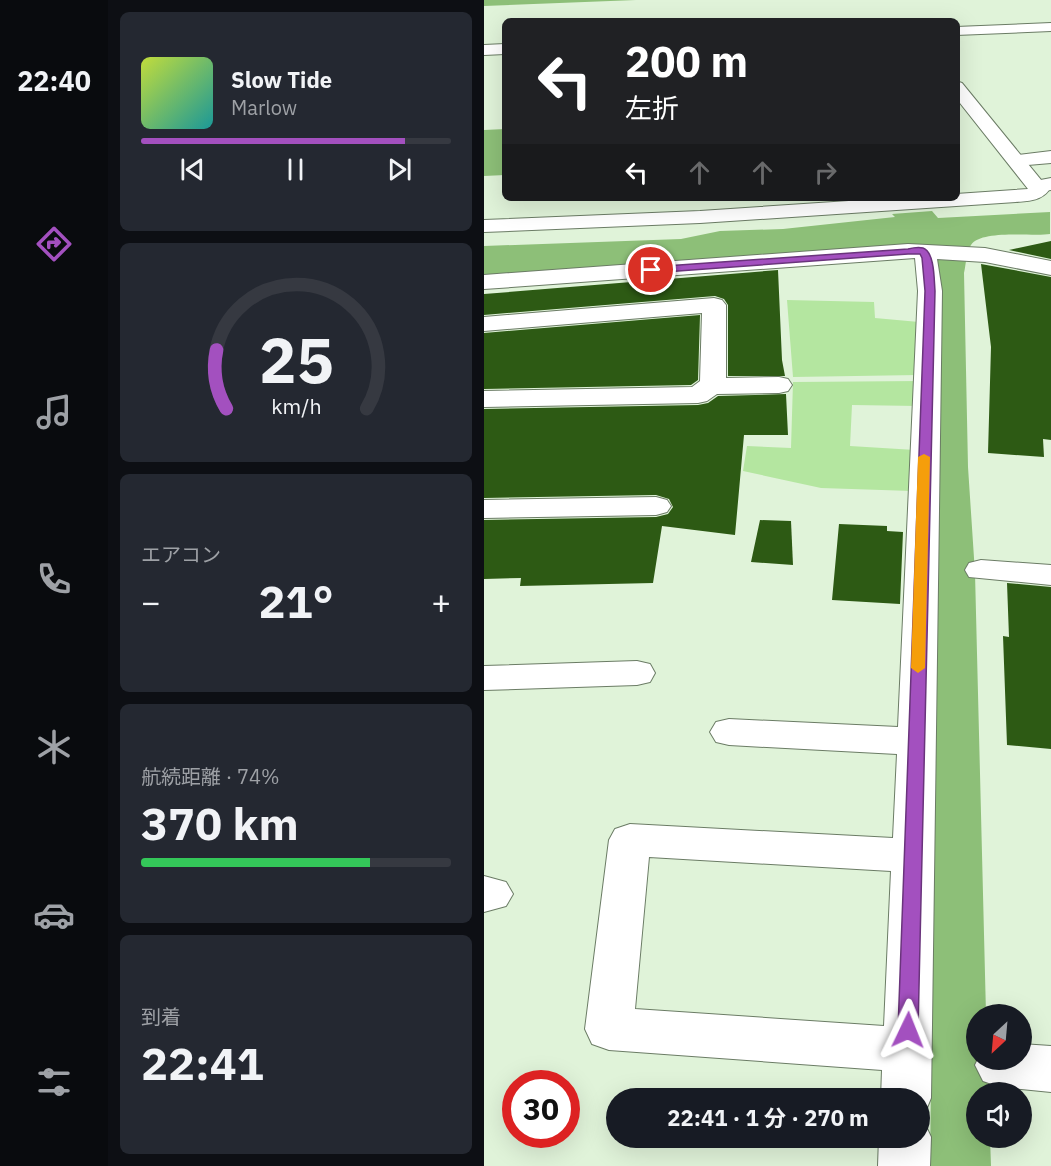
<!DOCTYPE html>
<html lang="ja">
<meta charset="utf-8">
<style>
:root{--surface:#171b24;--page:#242831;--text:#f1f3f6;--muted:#9ea1a6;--line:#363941;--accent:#a350bf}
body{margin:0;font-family:"IBM Plex Sans","Noto Sans JP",sans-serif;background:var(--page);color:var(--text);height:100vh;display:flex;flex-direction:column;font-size:22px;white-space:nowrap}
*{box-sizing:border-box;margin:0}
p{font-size:20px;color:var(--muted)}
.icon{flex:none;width:33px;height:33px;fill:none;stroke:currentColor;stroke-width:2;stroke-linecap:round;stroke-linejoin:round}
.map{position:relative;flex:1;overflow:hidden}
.details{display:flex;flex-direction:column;gap:12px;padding:12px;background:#0d0f14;width:376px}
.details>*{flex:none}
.banner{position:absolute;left:18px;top:18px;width:458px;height:183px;border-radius:9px;box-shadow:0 6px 24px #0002;background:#202124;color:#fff;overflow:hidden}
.needle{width:39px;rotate:206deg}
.tools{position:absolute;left:482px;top:1004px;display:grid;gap:12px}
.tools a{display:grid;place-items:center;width:66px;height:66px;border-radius:50%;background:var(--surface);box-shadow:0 6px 24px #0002;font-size:30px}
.speed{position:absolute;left:18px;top:1070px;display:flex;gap:12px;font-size:30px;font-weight:700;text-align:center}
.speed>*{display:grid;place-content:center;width:78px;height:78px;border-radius:50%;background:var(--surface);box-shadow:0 6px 24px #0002;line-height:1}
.speed .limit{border:9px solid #d22;background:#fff;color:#111}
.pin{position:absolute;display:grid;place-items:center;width:51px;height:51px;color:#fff;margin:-26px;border:3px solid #fff;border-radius:50%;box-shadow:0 2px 6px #0007}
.me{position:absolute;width:66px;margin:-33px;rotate:2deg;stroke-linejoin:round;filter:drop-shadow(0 0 4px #0008)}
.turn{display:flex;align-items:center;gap:21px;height:126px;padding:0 24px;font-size:27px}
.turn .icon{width:78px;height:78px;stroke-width:2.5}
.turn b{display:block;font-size:42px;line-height:51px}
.lanes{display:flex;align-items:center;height:57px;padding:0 24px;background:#0003;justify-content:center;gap:30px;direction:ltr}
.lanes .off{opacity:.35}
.big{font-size:45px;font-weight:700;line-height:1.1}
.details .card{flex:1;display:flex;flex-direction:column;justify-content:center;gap:9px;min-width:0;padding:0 21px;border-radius:9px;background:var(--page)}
.details .dial{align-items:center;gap:0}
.dial svg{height:156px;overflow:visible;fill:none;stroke:var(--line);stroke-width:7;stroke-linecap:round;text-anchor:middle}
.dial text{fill:var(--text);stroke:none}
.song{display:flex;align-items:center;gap:18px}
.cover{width:72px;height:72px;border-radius:9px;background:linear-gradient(135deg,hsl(70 70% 55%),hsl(180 70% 35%))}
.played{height:6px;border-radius:3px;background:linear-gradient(90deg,var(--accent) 85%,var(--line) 85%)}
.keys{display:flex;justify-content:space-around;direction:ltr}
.heat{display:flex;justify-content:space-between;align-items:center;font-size:33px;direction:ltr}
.charge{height:9px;border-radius:4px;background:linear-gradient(90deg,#34c759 74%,var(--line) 0)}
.trip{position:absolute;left:122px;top:1088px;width:324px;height:60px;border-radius:30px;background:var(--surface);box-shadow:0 6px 24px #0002;font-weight:700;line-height:60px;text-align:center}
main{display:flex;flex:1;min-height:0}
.menu{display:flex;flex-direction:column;width:108px;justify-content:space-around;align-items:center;background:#090b0e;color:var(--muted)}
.menu .icon{width:42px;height:42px}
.menu .active{color:var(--accent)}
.menu b{font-size:27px;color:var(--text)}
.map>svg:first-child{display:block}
.green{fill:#b4e6a0}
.water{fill:#8dbf78}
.building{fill:#2d5a14}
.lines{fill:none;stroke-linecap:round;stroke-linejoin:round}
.street-casing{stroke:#6b7c65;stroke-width:2}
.secondary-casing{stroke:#6b7c65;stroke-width:2}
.street{fill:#fff;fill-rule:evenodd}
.secondary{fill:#fff;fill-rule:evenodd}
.route{fill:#a350bf;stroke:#6a347c;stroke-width:1.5}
.slow{fill:#f59e0b}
</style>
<main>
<nav class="menu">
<b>22:40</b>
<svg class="icon active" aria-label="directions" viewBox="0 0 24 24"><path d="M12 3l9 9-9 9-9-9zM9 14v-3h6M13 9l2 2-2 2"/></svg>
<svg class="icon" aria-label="music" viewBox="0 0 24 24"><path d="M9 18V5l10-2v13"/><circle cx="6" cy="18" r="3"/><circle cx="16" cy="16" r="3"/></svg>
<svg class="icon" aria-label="phone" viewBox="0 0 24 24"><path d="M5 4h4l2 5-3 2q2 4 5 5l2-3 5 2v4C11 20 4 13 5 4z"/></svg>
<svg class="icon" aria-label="climate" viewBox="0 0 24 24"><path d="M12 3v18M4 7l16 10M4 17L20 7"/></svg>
<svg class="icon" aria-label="car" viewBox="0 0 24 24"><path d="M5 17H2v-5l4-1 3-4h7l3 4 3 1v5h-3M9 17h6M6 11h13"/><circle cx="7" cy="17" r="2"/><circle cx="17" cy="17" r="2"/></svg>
<svg class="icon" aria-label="filters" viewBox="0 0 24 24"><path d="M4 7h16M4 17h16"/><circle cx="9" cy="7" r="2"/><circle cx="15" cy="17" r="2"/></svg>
</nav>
<section class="details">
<div class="card">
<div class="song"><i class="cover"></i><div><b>Slow Tide</b><p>Marlow</p></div></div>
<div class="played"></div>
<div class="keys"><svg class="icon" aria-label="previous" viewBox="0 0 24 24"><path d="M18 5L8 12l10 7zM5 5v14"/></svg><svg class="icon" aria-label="pause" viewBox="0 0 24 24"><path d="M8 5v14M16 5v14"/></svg><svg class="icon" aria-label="next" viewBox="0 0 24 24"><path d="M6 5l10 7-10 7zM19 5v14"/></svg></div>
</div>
<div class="card dial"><svg viewBox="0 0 100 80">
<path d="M14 69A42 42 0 1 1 86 69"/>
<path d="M14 69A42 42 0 0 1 9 39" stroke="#a350bf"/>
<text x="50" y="56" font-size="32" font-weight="700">25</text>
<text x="50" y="72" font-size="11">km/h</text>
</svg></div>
<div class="card"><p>エアコン</p>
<div class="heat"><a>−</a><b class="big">21°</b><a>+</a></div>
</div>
<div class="card"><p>航続距離 · 74%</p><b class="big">370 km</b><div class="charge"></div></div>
<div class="card"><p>到着</p><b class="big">22:41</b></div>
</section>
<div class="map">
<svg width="567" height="1166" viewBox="0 0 567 1166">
<rect width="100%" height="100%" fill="#e0f3d9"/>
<!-- green -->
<g class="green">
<path d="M303,300L390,302L391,318L435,322L434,375L309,377Z"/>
<path d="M436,381L434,406L368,405L366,446L431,450L428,491L337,488L259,471L263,446L307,448L309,382Z"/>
</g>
<!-- water -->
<g class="water">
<path d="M0,0H152L0,6Z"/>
<path d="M21,129V175L0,176V130Z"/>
<path d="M448,211L454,218L566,212V234C550,237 498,229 487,245C482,252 482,265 480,273L484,467L491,573L502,1014H492V1059H503L504,1092H492V1137H506L507,1166H446L451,750L446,248L0,278V246L197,239L236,231L299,229L411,217L408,214Z"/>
</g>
<!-- building -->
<g class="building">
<path d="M567,241V259L525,250Z"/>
<path d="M497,264L567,277V440L559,439L560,457L504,453L507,347Z"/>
<path d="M294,270L298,360L301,376H244V305L240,299L231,296L0,315V294Z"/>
<path d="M216,315L214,380L207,385L0,389V333Z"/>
<path d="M302,394L304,435H260L251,535L178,526L169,583L36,586L37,578L0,579V520L172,517L184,514L189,507L185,499L172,495L0,498V409L214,405L224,403L234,396Z"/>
<path d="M276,520L307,521L309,565L267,562Z"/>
<path d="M355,524L403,526V531L419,532L416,604L348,600Z"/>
<path d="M523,583L567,587V749L523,745L519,636L525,637Z"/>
</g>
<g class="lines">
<!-- street casing -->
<g class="street-casing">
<g id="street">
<path d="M567,151V163L532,166L525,164L523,160L525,156Z"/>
<path d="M567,178V190L553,192L546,190L543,186L546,182Z"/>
<path d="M424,244L501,248L567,261V275L501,262L453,259L458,291L447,1098L440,1115L435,1116V1098H397L398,1070L125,1050L108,1044L101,1029L125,840L131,829L146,824L409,838L413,754L245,745L232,742L226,732L232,722L245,719L414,727L434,291L431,258L0,289V275ZM165,857L407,871L400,1026L151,1009Z"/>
<path d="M230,298L238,300L242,305V378L295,377L304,379L308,385L304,391L295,393L233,394L223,401L214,403L0,407V391L208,387L216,381L218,313L0,331V317Z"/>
<path d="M172,497L183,500L187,506L183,512L172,515L0,518V500Z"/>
<path d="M497,560L567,565V585L485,577L481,570L485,563Z"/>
<path d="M153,661L166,664L171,673L166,682L153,685L0,690V666Z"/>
<path d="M0,876L22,882L29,894L22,906L0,912Z"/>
<path d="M537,1044L567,1046V1092L516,1087L499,1081L491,1065L494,1059H537Z"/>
<path d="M435,1118L439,1120L447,1137L446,1166H394L395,1137H435Z"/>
</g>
</g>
<!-- secondary casing -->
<g class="secondary-casing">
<g id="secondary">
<path d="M567,23V31L472,35V27Z"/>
<path d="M21,44V54L0,55V45Z"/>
<path d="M472,81L478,83L562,186L565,190C557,201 544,201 532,202L216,223L0,232V220L216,211L410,198H472V194L544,189L472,98Z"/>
</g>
</g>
<!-- street -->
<use href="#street" class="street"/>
<!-- secondary -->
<use href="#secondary" class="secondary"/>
</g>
<!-- route -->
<path class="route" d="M424,249C428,248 435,247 439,248C451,252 450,281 451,291L434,1030L431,1036L424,1039L417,1036L414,1030L441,291L438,258L436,254H424L167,273L162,270L167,267Z"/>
<!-- slow -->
<path class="slow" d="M440,454L446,457L441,668L434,673L427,668L434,457Z"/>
</svg>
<div class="tools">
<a><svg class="needle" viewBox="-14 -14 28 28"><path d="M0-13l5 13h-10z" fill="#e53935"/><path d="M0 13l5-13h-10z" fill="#9ea1a6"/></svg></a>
<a><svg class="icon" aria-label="sound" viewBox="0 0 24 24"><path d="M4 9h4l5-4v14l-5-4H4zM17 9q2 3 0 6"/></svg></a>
</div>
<div class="speed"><div class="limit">30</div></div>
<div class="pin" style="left:167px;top:270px;background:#d93025"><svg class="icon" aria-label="arrive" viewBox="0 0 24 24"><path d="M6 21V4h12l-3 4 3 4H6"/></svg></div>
<svg class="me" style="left:424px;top:1030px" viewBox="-20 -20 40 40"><path d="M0-17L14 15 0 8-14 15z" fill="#a350bf" stroke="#fff" stroke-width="4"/></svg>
<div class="trip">22:41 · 1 分 · 270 m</div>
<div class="banner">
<div class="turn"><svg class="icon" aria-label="left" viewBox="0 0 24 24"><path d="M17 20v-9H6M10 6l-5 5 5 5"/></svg><div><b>200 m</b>左折</div></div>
<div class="lanes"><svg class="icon" aria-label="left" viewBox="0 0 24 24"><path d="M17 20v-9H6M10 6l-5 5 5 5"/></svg><svg class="icon off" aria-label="ahead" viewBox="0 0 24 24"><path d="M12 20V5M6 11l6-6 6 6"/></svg><svg class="icon off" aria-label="ahead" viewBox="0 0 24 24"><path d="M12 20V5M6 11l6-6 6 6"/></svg><svg class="icon off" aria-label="right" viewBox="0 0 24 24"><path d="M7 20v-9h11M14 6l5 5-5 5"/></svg></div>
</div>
</div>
</main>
